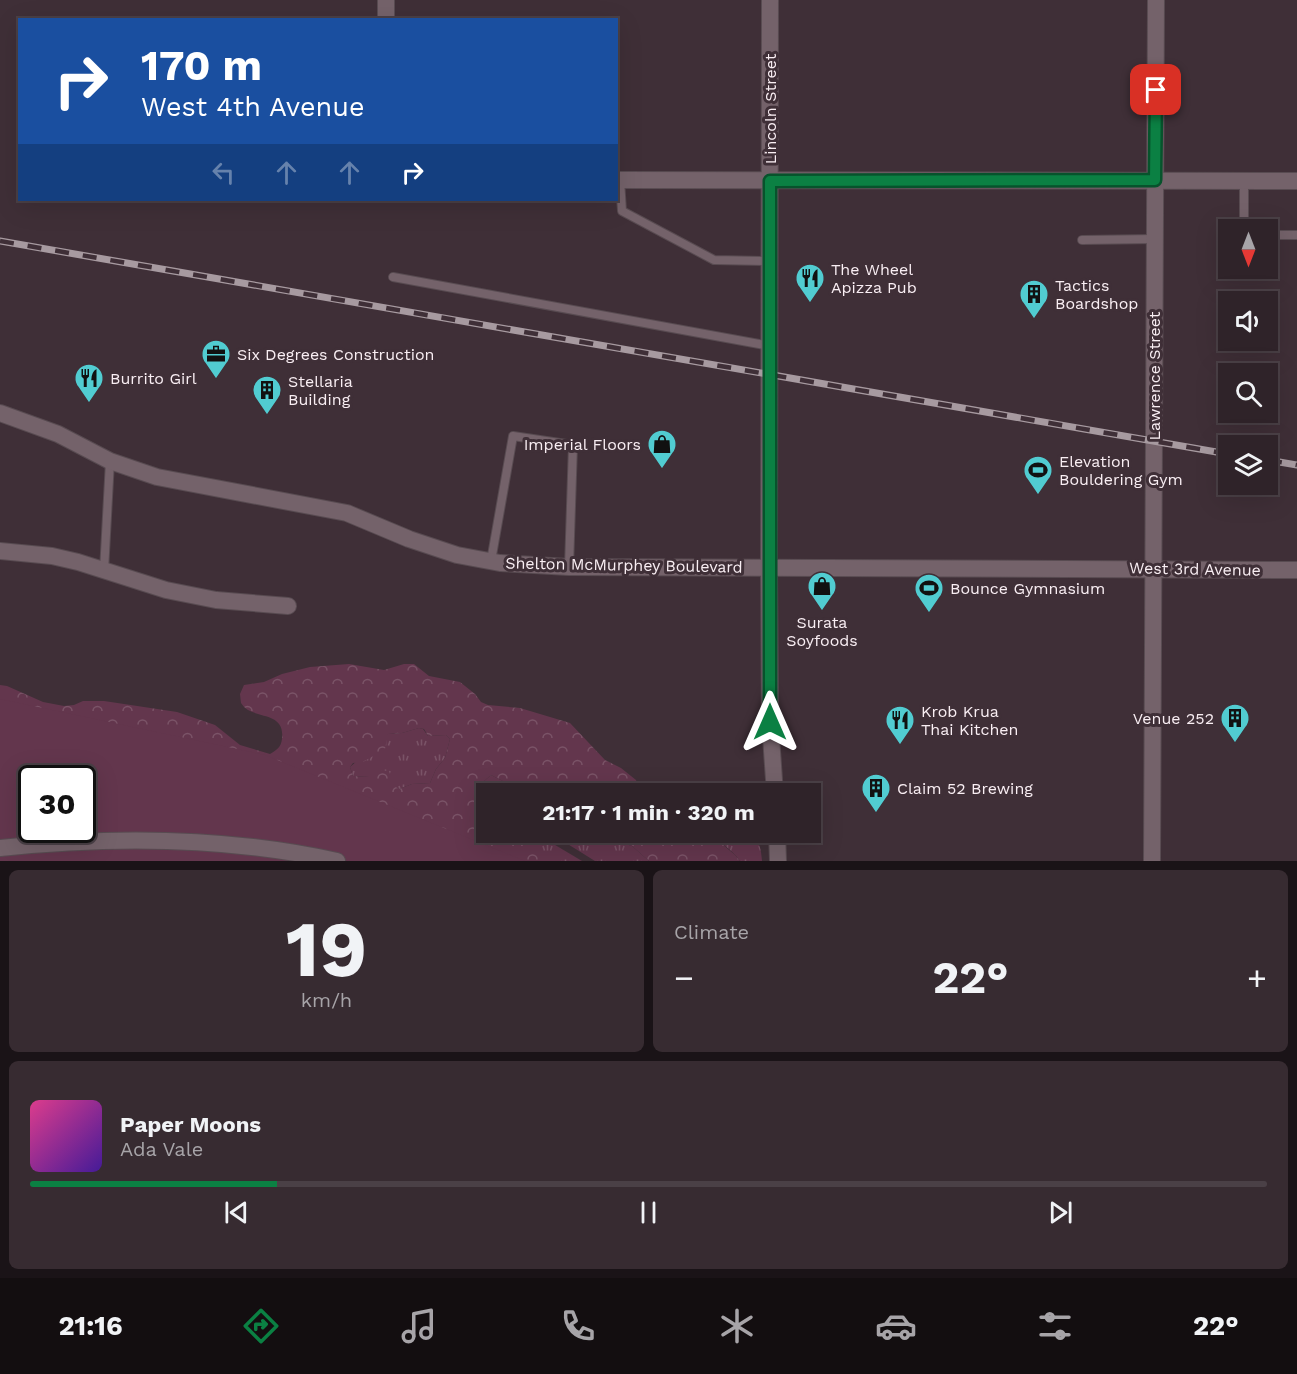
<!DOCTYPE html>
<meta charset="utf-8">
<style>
:root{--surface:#2f2329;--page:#372b31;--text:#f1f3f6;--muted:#a7a4a8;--line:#4a4046;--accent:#0b8043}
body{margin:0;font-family:"Work Sans",sans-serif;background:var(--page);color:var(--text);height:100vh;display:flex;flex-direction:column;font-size:22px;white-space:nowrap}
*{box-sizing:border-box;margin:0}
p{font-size:20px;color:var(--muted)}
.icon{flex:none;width:33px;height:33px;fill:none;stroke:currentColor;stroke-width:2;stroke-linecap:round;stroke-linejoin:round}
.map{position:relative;height:861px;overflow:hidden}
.panel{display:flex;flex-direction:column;gap:9px;padding:9px;background:#1a1317;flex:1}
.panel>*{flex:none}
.guide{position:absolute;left:18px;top:18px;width:600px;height:183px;border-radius:0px;box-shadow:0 6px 24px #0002,0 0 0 2px var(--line);background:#1a4fa0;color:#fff;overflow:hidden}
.needle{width:39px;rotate:180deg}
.tools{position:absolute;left:1218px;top:219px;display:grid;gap:12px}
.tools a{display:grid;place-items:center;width:60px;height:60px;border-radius:0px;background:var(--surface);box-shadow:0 6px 24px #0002,0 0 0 2px var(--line);font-size:30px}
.speed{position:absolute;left:18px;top:765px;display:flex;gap:12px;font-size:30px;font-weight:700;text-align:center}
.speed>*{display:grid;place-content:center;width:78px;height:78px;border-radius:50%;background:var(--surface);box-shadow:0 6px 24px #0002,0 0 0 2px var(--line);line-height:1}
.speed .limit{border:3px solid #111;border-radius:9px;background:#fff;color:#111}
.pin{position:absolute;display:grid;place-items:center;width:51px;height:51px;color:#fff;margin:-26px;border-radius:12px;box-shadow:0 3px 9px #0006}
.me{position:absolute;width:66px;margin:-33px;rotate:0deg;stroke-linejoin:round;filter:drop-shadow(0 0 4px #0008)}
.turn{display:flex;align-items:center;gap:21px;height:126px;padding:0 24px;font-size:27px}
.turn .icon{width:78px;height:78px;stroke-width:2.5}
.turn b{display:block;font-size:42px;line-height:51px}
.lanes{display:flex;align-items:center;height:57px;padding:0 24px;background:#0003;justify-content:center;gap:30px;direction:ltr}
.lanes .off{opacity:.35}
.big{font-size:45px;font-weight:700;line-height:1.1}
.panel .widget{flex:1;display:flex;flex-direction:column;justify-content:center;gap:9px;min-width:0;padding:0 21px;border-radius:9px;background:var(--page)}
.panel .dial{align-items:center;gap:0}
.dial b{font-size:78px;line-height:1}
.song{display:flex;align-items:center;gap:18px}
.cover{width:72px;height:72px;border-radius:9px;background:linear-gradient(135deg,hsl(330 70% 55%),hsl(260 70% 35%))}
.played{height:6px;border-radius:3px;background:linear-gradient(90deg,var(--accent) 20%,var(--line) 20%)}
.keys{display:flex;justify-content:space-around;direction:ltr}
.heat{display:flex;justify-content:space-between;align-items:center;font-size:33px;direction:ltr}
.panel .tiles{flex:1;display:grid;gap:9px;grid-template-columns:1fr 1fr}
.widget:last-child{grid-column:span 2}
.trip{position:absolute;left:476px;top:783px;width:345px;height:60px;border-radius:0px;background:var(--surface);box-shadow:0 6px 24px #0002,0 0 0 2px var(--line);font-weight:700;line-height:60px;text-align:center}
.tab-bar{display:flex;height:96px;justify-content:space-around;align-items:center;background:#130e10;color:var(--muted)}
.tab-bar .icon{width:42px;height:42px}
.tab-bar .active{color:var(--accent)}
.tab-bar b{font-size:27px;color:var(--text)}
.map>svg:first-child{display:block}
.grass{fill:url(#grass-tufts)}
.forest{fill:url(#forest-crowns);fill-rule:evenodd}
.green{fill:#63364d;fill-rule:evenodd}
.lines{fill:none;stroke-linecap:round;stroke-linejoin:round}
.service-casing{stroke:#584b51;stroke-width:10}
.minor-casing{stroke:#584b51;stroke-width:18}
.tertiary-casing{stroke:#584b51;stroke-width:18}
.service{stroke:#74626a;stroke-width:8}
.minor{stroke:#74626a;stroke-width:16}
.tertiary{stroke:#74626a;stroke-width:16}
.rail-casing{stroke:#a79aa0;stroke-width:7}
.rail{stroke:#3f2f37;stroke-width:4.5;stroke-dasharray:14;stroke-linecap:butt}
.route-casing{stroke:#07532c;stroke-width:15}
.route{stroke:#0b8043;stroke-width:10}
.labels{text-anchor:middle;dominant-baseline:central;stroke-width:6;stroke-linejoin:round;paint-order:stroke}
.street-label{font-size:16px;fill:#f9eef3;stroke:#3f2f37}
.poi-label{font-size:16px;fill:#f9eef3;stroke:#3f2f37;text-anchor:start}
</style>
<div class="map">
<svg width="1297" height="861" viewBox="0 0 1297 861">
<defs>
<pattern id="grass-tufts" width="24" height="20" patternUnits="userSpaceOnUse" patternTransform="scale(1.5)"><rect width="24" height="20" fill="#63364d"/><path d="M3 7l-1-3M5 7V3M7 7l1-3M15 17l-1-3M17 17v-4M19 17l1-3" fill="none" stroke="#7a5367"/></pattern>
<pattern id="forest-crowns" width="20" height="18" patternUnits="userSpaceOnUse" patternTransform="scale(1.5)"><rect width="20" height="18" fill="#63364d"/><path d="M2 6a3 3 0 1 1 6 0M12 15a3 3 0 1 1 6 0" fill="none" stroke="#7a5367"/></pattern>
</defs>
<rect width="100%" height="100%" fill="#3f2f37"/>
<!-- grass -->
<g class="grass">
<path d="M419,728L423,729L428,736L446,735L450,739L445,758L436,769L430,783L412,784L399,789L369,777L353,776L350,767L388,734L402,733Z"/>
<path d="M491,775C501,780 511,786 522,788C536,789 552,777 561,793L486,794V799L482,783Z"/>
<path d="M550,833H591L593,835L632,846L649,861H595Z"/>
<path d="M703,833L749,834C760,840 761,849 762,861H740C731,848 717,840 703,833Z"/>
<path d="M540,836L582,861H542Z"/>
</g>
<!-- forest -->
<g class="forest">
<path d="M349,664L384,670L404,664H414L429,676L460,682L475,694L481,702L488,705L520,708L570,723L605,760L621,768L636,780L640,793H561C552,777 536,789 522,788C511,786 501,780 491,775L482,783L486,799V832L539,833L542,841V861H388L0,840V685L7,686L43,702L64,706L74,705L83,701H104L177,712L215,725L240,745L270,754C277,750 281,747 282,739C285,714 262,718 248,710C245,708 243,706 241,703L240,694L244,685L264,682L282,674L310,667ZM419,728L424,729L428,736L446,735L450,739L445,758L436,769L430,783L412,784L399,789L394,786L389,771L378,770L369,777L353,776L350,767L353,763L363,762L385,749L388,734L402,733ZM32,778H82V830H32Z"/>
<path d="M591,833H703L721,843L735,855L740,861H649L632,846L593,835Z"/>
</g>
<!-- green -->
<path class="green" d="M0,699L265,755L525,861H0ZM32,778H82V830H32Z"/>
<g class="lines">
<!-- service casing -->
<g class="service-casing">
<g id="service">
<path d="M620,180L622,211L714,260L770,261"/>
<path d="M1244,180V230"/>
<path d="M1268,235H1297"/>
<path d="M1082,240L1155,239"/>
<path d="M393,277L770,346"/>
<path d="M491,561L513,436L573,445L569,567"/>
<path d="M104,571L110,461"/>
</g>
</g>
<!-- minor casing -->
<g class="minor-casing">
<g id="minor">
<path d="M770,0L769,567L770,722L775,794"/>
<path d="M386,20V0"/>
<path d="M616,180L1297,181"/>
<path d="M0,551L52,556L78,562L166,590L216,600L288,606"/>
<path d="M777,832L778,861"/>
<path d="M0,848C111,836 228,837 337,861"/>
<path d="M1152,861L1156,0"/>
</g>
</g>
<!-- tertiary casing -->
<g class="tertiary-casing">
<path id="tertiary" d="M0,413L58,434L110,461L157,477L347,513L409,539L457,555L500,563L569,567L1297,570"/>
</g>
<!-- service -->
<use href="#service" class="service"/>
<!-- minor -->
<use href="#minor" class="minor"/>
<!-- tertiary -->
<use href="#tertiary" class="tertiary"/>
<!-- rail casing -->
<g class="rail-casing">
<g id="rail">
<path d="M0,241L1228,454"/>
<path d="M1268,460L1297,465"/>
</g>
</g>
<!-- rail -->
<use href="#rail" class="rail"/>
</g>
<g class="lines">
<!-- route casing -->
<g class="route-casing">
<path id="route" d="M770,722V181L1155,180L1156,90"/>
</g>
<!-- route -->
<use href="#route" class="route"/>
</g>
<!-- icons -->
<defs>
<g id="restaurant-pin" transform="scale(1.5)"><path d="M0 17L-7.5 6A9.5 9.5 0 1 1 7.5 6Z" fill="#51ccd1" stroke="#3f2f37"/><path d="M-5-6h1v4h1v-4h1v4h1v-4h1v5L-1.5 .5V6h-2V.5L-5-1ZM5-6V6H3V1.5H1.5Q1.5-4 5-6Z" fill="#111"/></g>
<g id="building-pin" transform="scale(1.5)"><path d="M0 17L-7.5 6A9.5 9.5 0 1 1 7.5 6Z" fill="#51ccd1" stroke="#3f2f37"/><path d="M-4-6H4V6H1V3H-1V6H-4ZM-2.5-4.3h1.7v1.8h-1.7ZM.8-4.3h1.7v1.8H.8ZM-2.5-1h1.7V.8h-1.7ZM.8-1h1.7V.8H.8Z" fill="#111"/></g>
<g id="office-pin" transform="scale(1.5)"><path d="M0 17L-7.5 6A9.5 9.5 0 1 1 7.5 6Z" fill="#51ccd1" stroke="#3f2f37"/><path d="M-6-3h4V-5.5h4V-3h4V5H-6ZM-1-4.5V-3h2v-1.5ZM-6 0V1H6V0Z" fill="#111"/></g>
<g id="shop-pin" transform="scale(1.5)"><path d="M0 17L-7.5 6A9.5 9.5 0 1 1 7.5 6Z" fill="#51ccd1" stroke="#3f2f37"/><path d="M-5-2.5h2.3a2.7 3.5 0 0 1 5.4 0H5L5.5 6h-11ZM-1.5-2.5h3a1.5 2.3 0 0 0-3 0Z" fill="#111"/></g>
<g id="stadium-pin" transform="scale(1.5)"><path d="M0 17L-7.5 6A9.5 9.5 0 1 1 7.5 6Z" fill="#51ccd1" stroke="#3f2f37"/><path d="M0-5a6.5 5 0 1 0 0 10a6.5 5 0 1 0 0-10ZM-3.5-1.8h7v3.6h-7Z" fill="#111"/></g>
</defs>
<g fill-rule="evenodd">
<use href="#restaurant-pin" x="810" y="278"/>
<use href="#building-pin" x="1034" y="294"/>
<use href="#office-pin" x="216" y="354"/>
<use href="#restaurant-pin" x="89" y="378"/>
<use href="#building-pin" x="267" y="390"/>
<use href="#shop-pin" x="662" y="444"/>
<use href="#stadium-pin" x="1038" y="470"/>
<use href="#shop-pin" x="822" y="586"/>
<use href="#stadium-pin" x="929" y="588"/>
<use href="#building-pin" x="1235" y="718"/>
<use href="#restaurant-pin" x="900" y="720"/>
<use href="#building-pin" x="876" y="788"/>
</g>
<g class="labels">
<!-- street labels -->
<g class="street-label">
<text transform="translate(770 109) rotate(-90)">Lincoln Street</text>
<text transform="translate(1154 376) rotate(-90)">Lawrence Street</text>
<text transform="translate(624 565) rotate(1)">Shelton McMurphey Boulevard</text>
<text transform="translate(1195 569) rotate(1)">West 3rd Avenue</text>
</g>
<!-- poi labels -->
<g class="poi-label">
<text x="831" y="269">The Wheel<tspan x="831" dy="18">Apizza Pub</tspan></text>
<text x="1055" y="285">Tactics<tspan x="1055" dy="18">Boardshop</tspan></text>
<text x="237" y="354">Six Degrees Construction</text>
<text x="110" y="378">Burrito Girl</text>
<text x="288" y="381">Stellaria<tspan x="288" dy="18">Building</tspan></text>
<text x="641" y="444" text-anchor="end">Imperial Floors</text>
<text x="1059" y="461">Elevation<tspan x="1059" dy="18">Bouldering Gym</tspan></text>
<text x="950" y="588">Bounce Gymnasium</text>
<text x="822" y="622" text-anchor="middle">Surata<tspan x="822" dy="18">Soyfoods</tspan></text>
<text x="921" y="711">Krob Krua<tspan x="921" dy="18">Thai Kitchen</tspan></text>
<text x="1214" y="718" text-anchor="end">Venue 252</text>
<text x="897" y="788">Claim 52 Brewing</text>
</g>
</g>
</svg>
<div class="tools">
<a><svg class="needle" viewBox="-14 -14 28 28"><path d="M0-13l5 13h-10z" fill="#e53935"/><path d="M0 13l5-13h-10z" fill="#a7a4a8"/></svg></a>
<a><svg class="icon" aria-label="sound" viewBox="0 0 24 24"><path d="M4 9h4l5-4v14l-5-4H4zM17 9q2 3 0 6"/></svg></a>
<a><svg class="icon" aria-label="search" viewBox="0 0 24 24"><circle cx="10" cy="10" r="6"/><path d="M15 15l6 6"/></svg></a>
<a><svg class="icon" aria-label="layers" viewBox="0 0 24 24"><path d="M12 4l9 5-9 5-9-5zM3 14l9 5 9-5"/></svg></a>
</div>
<div class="speed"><div class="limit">30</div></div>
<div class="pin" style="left:1156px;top:90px;background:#d93025"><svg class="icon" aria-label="arrive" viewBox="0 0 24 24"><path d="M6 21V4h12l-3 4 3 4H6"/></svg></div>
<svg class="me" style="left:770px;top:722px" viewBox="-20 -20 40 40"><path d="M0-17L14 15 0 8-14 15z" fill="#0b8043" stroke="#fff" stroke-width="4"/></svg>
<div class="trip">21:17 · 1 min · 320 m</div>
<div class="guide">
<div class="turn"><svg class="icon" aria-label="right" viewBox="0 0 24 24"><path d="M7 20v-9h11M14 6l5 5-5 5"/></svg><div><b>170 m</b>West 4th Avenue</div></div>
<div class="lanes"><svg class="icon off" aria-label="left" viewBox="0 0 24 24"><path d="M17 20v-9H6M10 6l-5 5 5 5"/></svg><svg class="icon off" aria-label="ahead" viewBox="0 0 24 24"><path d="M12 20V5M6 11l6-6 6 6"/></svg><svg class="icon off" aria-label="ahead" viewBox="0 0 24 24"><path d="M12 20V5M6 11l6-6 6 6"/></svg><svg class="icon" aria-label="right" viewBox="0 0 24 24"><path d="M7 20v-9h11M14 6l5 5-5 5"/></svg></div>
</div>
</div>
<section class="panel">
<div class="tiles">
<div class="widget dial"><b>19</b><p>km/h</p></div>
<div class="widget"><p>Climate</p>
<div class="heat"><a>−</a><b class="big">22°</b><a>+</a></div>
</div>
<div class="widget">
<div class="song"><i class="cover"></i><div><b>Paper Moons</b><p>Ada Vale</p></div></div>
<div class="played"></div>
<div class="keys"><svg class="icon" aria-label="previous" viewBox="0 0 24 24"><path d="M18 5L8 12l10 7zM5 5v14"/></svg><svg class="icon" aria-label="pause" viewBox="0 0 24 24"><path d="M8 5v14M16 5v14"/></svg><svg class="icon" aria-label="next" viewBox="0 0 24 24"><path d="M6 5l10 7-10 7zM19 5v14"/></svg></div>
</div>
</div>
</section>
<nav class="tab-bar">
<b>21:16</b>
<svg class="icon active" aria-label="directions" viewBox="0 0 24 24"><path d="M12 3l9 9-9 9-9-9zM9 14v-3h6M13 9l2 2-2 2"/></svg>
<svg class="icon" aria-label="music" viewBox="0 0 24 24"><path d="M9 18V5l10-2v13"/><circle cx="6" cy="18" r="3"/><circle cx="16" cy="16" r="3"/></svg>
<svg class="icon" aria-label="phone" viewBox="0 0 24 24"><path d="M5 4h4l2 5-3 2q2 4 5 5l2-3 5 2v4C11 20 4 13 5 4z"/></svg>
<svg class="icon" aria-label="climate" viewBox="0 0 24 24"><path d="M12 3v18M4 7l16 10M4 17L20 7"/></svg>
<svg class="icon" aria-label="car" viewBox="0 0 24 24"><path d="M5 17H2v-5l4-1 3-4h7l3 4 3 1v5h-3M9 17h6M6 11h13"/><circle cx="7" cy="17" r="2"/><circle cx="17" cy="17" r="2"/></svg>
<svg class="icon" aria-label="filters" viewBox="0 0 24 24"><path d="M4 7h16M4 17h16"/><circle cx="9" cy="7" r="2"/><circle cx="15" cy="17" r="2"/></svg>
<b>22°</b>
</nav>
